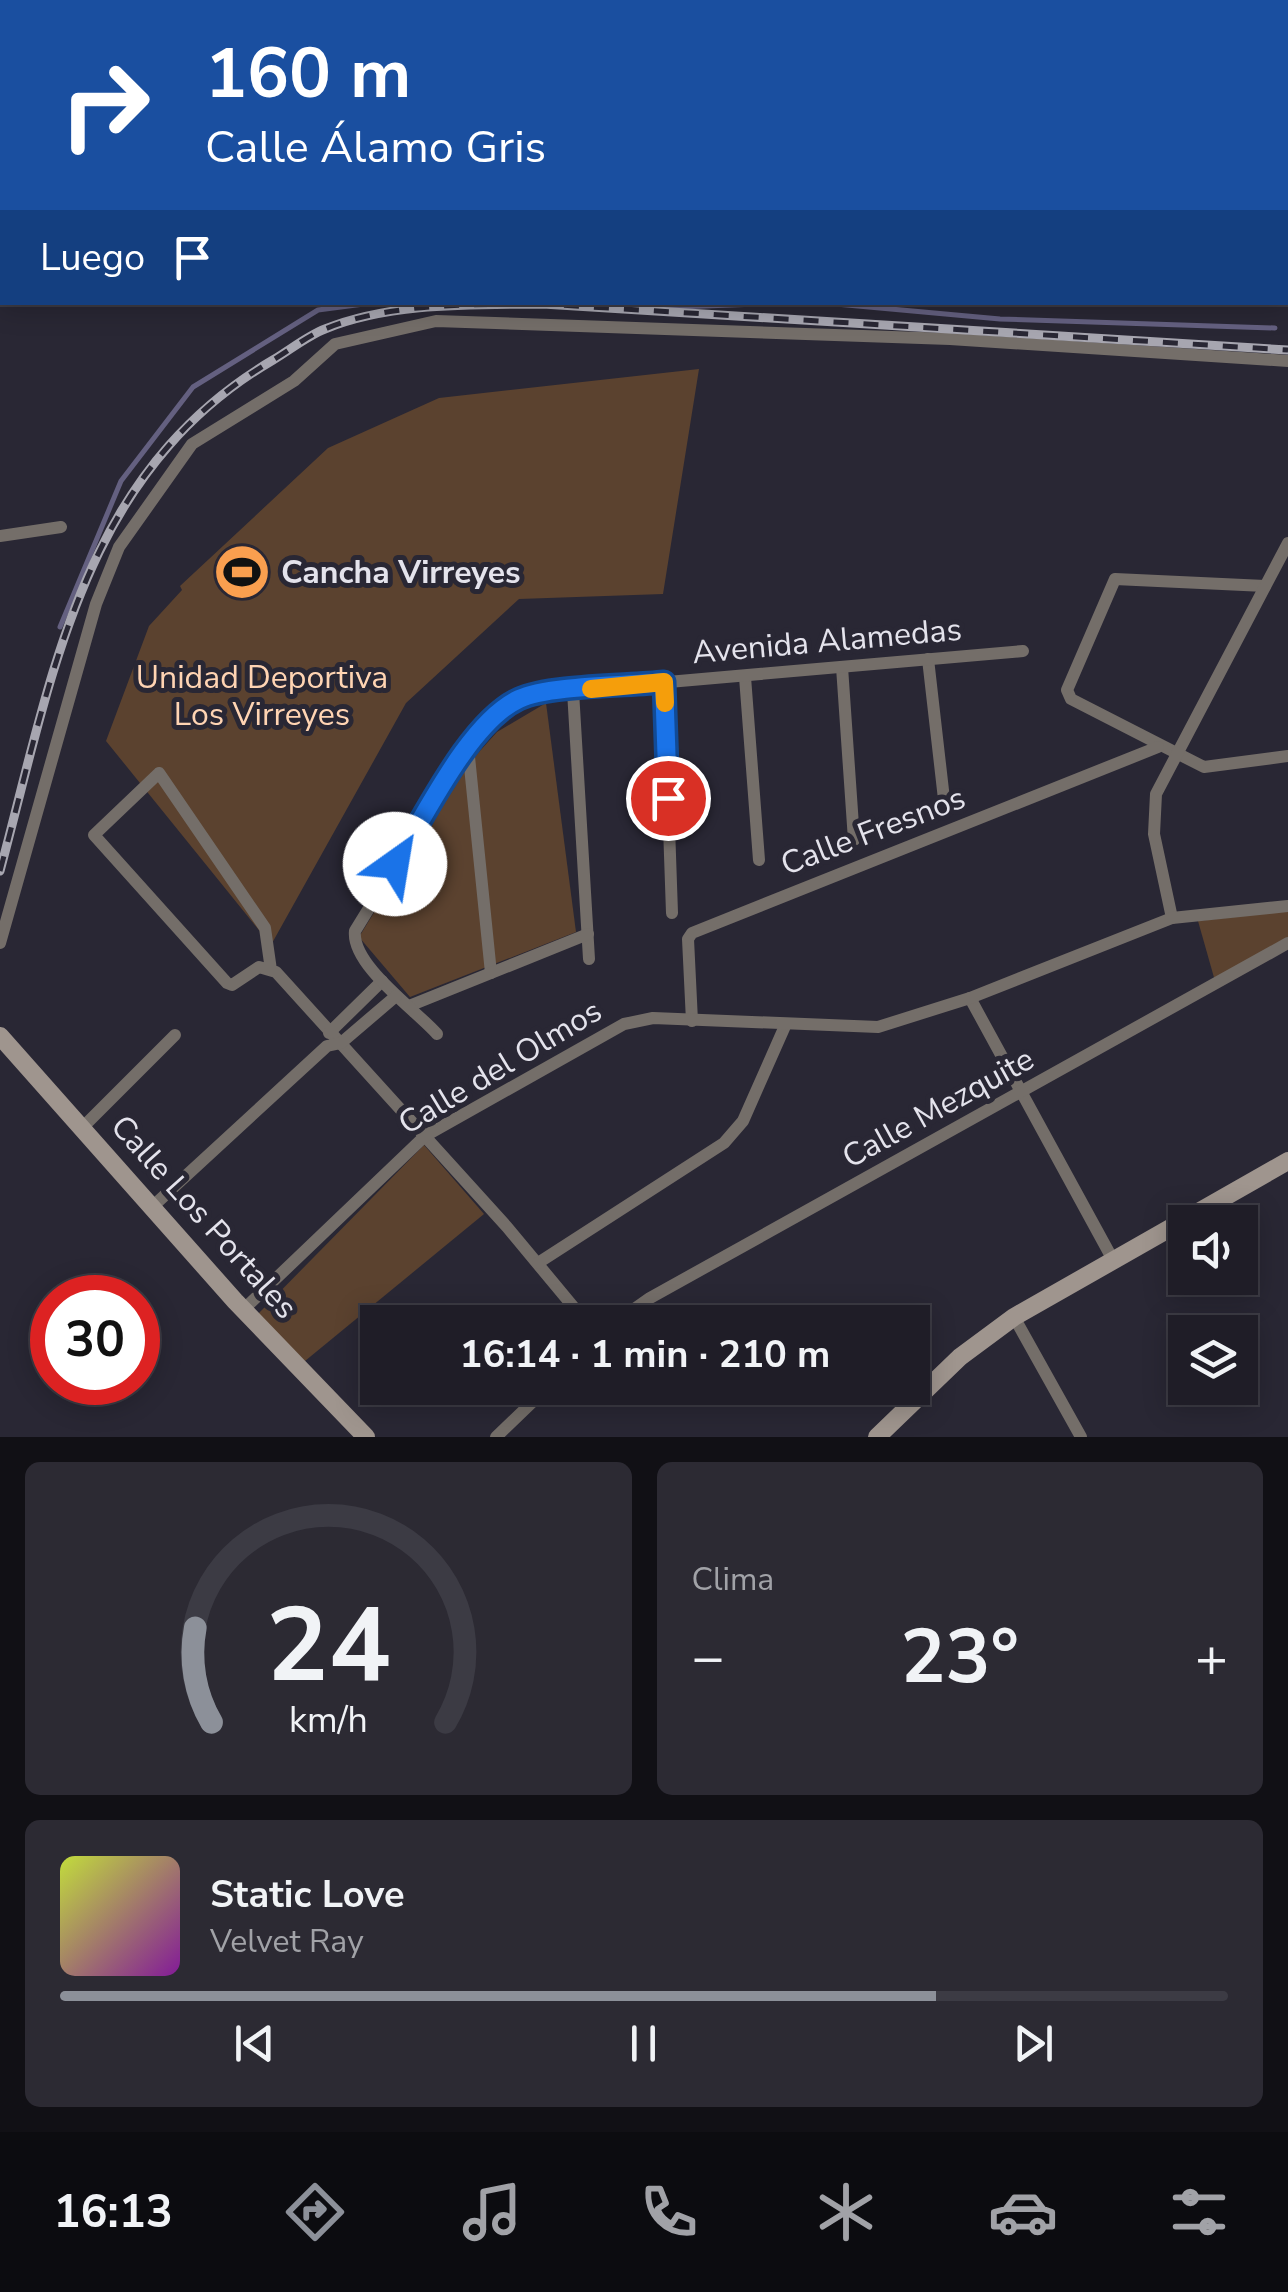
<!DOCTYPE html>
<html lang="es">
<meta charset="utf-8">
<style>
:root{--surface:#1f1d27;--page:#2c2a33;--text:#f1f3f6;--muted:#a1a2a7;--line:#3c3b44;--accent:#8c9099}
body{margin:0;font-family:"Nunito Sans",sans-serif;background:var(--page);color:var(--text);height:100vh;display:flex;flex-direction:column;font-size:38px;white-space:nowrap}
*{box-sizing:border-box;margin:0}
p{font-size:32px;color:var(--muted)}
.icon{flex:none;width:55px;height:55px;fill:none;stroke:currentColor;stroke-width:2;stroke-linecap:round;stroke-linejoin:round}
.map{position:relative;height:1437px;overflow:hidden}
.drawer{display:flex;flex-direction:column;gap:25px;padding:25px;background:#111015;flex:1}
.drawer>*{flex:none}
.hud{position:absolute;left:0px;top:0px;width:1290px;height:305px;box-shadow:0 5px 25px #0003,0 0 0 2px var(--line);background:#1a4fa0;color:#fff;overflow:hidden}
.buttons{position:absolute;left:1168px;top:1205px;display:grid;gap:20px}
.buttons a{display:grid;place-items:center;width:90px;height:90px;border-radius:0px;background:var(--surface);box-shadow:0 5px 25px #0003,0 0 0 2px var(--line);font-size:50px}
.speed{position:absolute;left:30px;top:1275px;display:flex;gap:20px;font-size:50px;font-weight:700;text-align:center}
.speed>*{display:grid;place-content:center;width:130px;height:130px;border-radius:50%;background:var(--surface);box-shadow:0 5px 25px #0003,0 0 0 2px var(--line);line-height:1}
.speed .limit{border:15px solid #d22;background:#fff;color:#111}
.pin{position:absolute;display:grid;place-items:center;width:85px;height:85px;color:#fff;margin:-42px;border:5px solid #fff;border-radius:50%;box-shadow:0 2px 10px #0007}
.me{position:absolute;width:110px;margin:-55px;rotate:32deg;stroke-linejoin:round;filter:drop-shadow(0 0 8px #0008)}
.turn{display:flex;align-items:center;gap:35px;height:210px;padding:0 40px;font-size:45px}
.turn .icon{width:130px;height:130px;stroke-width:2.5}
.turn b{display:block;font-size:70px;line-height:85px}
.then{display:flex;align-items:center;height:95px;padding:0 40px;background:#0003;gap:20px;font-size:38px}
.big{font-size:75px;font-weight:700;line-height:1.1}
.drawer .widget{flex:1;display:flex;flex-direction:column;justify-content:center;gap:15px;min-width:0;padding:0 35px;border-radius:15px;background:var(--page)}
.drawer .dial{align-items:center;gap:0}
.dial svg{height:260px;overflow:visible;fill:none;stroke:var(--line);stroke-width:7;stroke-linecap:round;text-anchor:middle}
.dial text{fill:var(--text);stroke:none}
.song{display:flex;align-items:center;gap:30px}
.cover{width:120px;height:120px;border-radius:15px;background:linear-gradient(135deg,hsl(70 70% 55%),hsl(290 70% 35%))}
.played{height:10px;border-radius:5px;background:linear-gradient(90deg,var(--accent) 75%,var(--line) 75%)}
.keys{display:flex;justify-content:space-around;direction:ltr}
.heat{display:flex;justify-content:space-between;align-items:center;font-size:55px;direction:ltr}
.drawer .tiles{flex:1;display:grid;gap:25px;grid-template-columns:1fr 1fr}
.widget:last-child{grid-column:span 2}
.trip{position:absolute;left:360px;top:1305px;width:570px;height:100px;border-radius:0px;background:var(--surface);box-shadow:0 5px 25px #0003,0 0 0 2px var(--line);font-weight:700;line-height:100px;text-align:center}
.tab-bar{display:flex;height:160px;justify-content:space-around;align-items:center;background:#0c0c10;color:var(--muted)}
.tab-bar .icon{width:70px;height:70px}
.tab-bar .selected{color:var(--accent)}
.tab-bar b{font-size:45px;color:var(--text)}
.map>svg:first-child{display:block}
.green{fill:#5b422f}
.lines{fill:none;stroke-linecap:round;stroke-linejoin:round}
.stream{stroke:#646080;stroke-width:5}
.street{stroke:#746e69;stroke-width:12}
.secondary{stroke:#9f958e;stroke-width:18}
.rail-casing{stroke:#a7a6b0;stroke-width:9}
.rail{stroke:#292734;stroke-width:5;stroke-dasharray:15;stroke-linecap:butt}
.route-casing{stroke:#114b97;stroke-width:25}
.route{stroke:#1a73e8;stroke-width:18}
.slow{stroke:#f59e0b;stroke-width:18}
.labels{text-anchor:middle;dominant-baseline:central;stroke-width:10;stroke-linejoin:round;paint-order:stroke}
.poi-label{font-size:32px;font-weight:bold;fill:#e4e3ec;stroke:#292734;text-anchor:start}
.street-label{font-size:32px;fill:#e4e3ec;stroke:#292734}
.park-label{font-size:32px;fill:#ffd4b3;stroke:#292734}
</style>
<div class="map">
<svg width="1288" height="1437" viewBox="0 0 1288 1437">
<rect width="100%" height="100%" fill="#292734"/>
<!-- green -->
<g class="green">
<path d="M699,369L663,594L519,599L406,703L271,945L106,741L149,626L182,590L180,586L328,448L439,398Z"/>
<path d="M546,703L576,932L410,997L359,937L459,774L497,732Z"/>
<path d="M1288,911V939L1215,981L1198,921Z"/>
<path d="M424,1145L484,1214L305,1361L258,1314Z"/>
</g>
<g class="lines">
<!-- stream -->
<g class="stream">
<path d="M578,302L653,308L809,302"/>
<path d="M814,302L1000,319L1275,328"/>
<path d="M60,627L121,481L193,387L318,310L379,302"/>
</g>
<!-- street -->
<g class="street">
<path d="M100,0L101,2"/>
<path d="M630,0L647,2"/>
<path d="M968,0L971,2"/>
<path d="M1206,0L1209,2"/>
<path d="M414,2L415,0"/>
<path d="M1288,9V8"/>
<path d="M0,66L2,65"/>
<path d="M1288,176V177"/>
<path d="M0,536L61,527"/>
<path d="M1265,586L1115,579L1067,690L1071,699L1204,767L1288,756"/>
<path d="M928,659L944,799"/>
<path d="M842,667L854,840"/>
<path d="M745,677L759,860"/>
<path d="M664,682L672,913"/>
<path d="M573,691L589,959"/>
<path d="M468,747L491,973"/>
<path d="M1172,918L1154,834L1156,794L1288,543"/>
<path d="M0,943L96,604L119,547L192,444L294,381L335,344L436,321L950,339L1288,361"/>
<path d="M271,970L265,928L159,773L94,835L227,983L232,985L259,967L276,972L507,1227L586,1322"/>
<path d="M970,998L1112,1258"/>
<path d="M409,1006L588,934"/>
<path d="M692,1021L688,939L692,933L1158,747"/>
<path d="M329,1033L382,981"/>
<path d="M437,1034C416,1010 351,965 355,931L468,747L519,699L554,692L1023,651"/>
<path d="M83,1127L175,1035"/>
<path d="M151,1208L327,1046L341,1043L396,996"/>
<path d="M538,1263L724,1143L743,1121L785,1026"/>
<path d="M243,1310L425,1136L624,1024L653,1018L878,1027L970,998L1172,918L1288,906"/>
<path d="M1014,1317L1081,1437"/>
<path d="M616,1322L650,1298L1288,943"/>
<path d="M496,1437L547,1388"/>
</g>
<!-- secondary -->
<g class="secondary">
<path d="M329,2V0"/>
<path d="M0,218L2,217"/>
<path d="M0,247L2,246"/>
<path d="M0,1036L235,1301L366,1437"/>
<path d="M877,1437L960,1357L1014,1317L1288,1161"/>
</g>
<!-- rail casing -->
<g class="rail-casing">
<path id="rail" d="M0,871C53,674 82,472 273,360C290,350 307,336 325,329C391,302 473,305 543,304L1288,350"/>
</g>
<!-- rail -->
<use href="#rail" class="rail"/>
</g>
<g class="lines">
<!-- route casing -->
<g class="route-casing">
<path id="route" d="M395,864C424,818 469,722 519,699C549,685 628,686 664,682L668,798"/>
</g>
<!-- route -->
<use href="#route" class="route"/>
<!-- slow -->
<path class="slow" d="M591,689L664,682L665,703"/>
</g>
<!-- icons -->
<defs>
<g id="stadium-disc" transform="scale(2.875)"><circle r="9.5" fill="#fa9f4f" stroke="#292734"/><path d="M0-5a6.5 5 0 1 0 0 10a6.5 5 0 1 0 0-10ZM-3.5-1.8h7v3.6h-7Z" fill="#111"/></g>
</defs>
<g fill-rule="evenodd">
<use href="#stadium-disc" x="242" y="572"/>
</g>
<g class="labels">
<!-- poi labels -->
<g class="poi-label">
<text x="281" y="572">Cancha Virreyes</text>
</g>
<!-- street labels -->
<g class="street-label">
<text transform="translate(827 641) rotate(-5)">Avenida Alamedas</text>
<text transform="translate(873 831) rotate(-21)">Calle Fresnos</text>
<text transform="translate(500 1067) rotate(-31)">Calle del Olmos</text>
<text transform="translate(938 1108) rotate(-29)">Calle Mezquite</text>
<text transform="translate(204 1217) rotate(48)">Calle Los Portales</text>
</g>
<!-- park labels -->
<g class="park-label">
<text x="262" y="677">Unidad Deportiva<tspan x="262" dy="37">Los Virreyes</tspan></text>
</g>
</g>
</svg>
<div class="buttons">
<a><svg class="icon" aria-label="sound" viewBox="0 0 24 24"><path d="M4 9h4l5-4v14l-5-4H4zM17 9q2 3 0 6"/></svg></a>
<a><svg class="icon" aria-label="layers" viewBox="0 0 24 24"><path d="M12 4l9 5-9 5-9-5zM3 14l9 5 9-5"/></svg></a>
</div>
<div class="speed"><div class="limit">30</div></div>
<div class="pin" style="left:668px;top:798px;background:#d93025"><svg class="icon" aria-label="arrive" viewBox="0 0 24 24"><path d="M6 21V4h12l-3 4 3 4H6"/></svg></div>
<svg class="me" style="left:395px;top:864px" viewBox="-20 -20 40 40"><circle r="19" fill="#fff"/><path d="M0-13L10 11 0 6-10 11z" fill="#1a73e8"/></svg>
<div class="trip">16:14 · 1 min · 210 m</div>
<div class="hud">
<div class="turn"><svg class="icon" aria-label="right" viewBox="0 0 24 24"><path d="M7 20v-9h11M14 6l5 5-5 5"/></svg><div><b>160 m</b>Calle Álamo Gris</div></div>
<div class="then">Luego<svg class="icon" aria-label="arrive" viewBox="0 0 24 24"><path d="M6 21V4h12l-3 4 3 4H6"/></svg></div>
</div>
</div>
<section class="drawer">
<div class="tiles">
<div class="widget dial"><svg viewBox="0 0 100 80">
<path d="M14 69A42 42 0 1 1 86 69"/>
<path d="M14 69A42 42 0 0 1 9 40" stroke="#8c9099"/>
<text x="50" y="56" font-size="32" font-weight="700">24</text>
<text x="50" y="72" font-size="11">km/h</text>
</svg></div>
<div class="widget"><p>Clima</p>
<div class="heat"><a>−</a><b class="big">23°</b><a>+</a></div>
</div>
<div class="widget">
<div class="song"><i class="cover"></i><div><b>Static Love</b><p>Velvet Ray</p></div></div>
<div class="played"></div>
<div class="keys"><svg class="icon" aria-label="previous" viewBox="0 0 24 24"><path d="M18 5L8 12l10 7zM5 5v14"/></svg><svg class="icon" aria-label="pause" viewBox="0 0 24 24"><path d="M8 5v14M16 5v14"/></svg><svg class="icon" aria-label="next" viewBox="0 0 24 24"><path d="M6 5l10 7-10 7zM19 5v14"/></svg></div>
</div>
</div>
</section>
<nav class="tab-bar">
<b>16:13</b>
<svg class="icon selected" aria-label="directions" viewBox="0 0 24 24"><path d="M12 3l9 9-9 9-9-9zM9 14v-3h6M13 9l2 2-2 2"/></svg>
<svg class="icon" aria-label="music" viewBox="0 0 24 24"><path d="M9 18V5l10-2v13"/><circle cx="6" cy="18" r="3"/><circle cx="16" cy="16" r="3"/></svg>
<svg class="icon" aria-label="phone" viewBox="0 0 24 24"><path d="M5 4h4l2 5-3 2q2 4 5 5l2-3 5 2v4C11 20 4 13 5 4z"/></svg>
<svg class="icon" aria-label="climate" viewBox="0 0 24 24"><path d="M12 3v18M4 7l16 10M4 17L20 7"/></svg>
<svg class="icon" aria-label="car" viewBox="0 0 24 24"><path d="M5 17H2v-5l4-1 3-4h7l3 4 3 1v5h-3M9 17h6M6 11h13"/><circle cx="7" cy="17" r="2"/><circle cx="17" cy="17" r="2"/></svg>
<svg class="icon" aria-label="filters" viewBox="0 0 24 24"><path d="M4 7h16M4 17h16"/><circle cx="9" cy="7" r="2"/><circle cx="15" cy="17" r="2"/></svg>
</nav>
